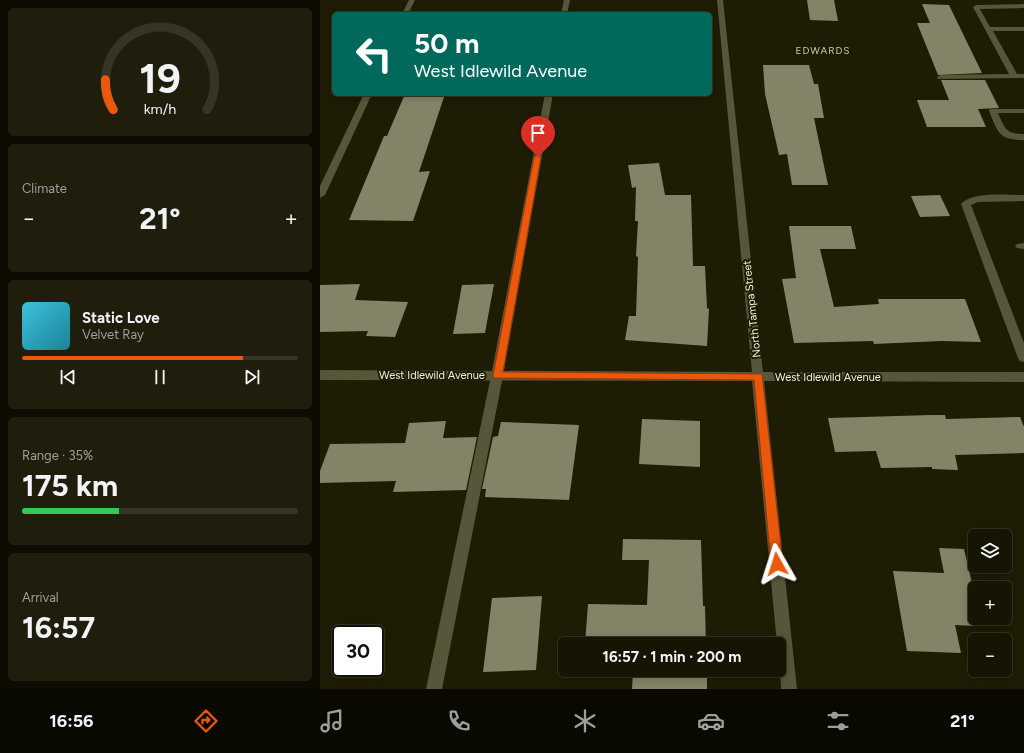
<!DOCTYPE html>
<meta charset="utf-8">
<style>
:root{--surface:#161503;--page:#1f1e0d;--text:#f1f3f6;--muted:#9e9f9a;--line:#353425;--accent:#ea580c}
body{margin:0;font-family:Figtree,sans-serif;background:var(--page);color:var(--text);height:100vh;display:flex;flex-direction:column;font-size:15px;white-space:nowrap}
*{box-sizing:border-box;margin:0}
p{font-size:13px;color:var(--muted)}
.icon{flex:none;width:22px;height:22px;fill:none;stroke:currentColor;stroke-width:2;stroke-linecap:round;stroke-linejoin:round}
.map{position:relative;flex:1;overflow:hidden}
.side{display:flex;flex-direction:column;gap:8px;padding:8px;background:#0c0c02;width:320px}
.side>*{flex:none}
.banner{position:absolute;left:12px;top:12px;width:380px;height:84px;border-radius:6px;box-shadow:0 2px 10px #0003,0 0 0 1px var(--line);background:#00695c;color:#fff;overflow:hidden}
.buttons{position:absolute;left:648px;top:529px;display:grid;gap:8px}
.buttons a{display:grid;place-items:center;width:44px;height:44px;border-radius:6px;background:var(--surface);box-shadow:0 2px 10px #0003,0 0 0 1px var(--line);font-size:20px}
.speed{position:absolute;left:12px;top:625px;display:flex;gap:8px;font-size:20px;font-weight:700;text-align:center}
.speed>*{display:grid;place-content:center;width:52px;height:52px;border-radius:50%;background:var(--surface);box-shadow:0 2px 10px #0003,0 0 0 1px var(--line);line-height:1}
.speed .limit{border:2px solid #111;border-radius:6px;background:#fff;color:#111}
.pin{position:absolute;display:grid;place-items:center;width:34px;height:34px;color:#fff;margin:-41px -17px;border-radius:50% 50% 50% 0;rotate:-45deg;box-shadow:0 0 4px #0007}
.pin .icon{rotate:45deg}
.me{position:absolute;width:44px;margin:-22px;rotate:354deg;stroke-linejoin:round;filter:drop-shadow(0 0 3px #0008)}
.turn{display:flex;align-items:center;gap:14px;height:84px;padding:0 16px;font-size:18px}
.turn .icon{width:52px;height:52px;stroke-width:2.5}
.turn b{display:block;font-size:28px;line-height:34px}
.big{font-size:30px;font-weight:700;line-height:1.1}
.side .tile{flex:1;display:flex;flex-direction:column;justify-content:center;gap:6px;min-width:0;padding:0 14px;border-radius:6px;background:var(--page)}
.side .dial{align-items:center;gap:0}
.dial svg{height:104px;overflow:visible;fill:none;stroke:var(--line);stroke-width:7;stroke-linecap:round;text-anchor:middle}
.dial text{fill:var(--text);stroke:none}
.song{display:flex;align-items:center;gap:12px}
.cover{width:48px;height:48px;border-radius:6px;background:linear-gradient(135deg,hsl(190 70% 55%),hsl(190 70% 35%))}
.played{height:4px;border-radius:2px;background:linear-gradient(90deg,var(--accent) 80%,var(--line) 80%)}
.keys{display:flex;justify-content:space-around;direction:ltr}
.heat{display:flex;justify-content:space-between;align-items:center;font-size:22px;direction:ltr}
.charge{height:6px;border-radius:3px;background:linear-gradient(90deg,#34c759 35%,var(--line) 0)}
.trip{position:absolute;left:238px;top:637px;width:228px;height:40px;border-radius:6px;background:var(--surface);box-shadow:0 2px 10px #0003,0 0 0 1px var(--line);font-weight:700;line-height:40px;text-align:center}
.tabs{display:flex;height:64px;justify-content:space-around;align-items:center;background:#090801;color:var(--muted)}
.tabs .icon{width:28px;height:28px}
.tabs .on{color:var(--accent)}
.tabs b{font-size:18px;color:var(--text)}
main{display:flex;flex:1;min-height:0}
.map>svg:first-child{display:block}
.building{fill:#858367}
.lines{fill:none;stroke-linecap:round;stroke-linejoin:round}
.service{fill:#57553a;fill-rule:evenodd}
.minor{fill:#57553a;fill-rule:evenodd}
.route{fill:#ea580c;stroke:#983908}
.labels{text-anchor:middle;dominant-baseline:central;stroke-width:4;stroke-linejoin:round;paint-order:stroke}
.far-neighbourhood-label{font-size:10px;letter-spacing:1px;fill:#cbc9ab;stroke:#1e1c04}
.street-label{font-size:11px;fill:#f1f1e1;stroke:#1e1c04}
</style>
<main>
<section class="side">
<div class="tile dial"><svg viewBox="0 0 100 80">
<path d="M14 69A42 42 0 1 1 86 69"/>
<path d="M14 69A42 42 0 0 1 8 46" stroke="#ea580c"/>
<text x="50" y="56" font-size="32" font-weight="700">19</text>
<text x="50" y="72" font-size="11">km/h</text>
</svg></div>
<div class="tile"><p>Climate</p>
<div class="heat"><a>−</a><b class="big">21°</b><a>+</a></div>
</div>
<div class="tile">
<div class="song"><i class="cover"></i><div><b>Static Love</b><p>Velvet Ray</p></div></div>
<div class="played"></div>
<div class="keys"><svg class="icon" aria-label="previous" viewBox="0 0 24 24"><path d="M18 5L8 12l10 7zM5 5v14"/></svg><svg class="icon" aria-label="pause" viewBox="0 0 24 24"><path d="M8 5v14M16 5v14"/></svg><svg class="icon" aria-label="next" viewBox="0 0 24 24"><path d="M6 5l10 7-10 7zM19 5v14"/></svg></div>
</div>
<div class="tile"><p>Range · 35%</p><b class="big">175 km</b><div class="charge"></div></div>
<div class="tile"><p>Arrival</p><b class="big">16:57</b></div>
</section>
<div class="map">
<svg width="704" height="689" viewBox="0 0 704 689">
<rect width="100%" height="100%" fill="#1e1c04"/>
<!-- building -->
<g class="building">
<path d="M487,0H514L518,21L490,20Z"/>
<path d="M602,4L629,5L662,73L618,75L597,23H610Z"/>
<path d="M443,65H489L494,84H498L504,118H494L508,185H472L467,154L459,155L445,94Z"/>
<path d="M621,80H665L679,108L658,109L666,127H607L597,100H629Z"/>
<path d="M85,94H125L99,172L110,171L93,221L29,220L64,136H67Z"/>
<path d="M339,163L345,195H371L373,266H385L387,308L389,309L387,346L305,340L309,316H316L318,257L316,256L318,221H315L316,187L312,188L308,165Z"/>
<path d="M620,195L630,216L600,217L591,196Z"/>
<path d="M469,226H531L536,249H500L514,307L559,304L558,299H645L661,342L621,341L554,344L553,341L474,343L462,279L476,278Z"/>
<path d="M40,284L35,300L88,302L75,337L46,336L48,331L0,332V285Z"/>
<path d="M174,284L165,333L133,334L142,285Z"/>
<path d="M612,415H625L626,419L700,417L704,427V453L635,455L638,470L612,469V467L561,468L556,451L515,452L508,418Z"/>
<path d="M322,419L380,421V467L319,464Z"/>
<path d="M126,421L123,438L157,437L146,490L73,492L76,481L0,483V471L10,444L85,443L89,423Z"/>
<path d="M181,422L259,425L249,500L165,497L166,489H162L173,437L178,436Z"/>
<path d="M303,539L381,540L383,606H385L386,644H265L268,604L327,605L329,560H302Z"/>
<path d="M619,548L644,549L655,596V626L635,625L641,653L587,651L573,571L624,573Z"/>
<path d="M222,596L216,670L163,672L172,598Z"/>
<path d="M273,670H387V689H312L313,671Z"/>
</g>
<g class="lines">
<!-- service -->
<g class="service">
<path d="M244,0H250L247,14H241Z"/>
<path d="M704,4V8L660,9L670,27H704V31H673L697,74H704V78L618,79L617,77L621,75L689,74L653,7L656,5Z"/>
<path d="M225,94H233L183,376L122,689H106L171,376Z"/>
<path d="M670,109H704V113H678C685,129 686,134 704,134V140C678,140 678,132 669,111Z"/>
<path d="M704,195V201L658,202L651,205L704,343V362L700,361L698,358L641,204C652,191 688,195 704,195Z"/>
<path d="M704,243V249L697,248L695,246L697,244Z"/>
</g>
<!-- minor -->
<g class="minor">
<path d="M89,0H95L88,14H82Z"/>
<path d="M397,0H403L443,372H704V382L444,381L477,689H461L459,644H457L432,381L0,380V370L432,372Z"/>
<path d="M44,94H52L5,195L0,198V186Z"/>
</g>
</g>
<!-- route -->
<path class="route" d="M218,154L221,157L183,372L442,374L463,564L461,568L457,570L453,568L451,564L434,380L174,378L173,376L214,157Z"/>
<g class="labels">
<!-- far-neighbourhood labels -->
<g class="far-neighbourhood-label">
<text x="503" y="50">EDWARDS</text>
</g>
<!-- street labels -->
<g class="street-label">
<text transform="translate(432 309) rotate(-96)">North Tampa Street</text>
<text x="112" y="375">West Idlewild Avenue</text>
<text x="508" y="377">West Idlewild Avenue</text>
</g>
</g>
</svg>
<div class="buttons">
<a><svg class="icon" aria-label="layers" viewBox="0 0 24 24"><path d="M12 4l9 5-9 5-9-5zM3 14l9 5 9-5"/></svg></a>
<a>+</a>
<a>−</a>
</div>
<div class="speed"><div class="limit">30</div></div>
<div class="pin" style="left:218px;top:157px;background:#d93025"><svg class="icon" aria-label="arrive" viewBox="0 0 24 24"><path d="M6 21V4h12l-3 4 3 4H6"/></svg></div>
<svg class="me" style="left:457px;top:564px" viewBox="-20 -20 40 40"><path d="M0-17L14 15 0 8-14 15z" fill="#ea580c" stroke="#fff" stroke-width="4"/></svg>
<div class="trip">16:57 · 1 min · 200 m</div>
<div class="banner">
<div class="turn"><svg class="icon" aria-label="left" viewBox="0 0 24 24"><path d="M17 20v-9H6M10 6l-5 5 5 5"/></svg><div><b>50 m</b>West Idlewild Avenue</div></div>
</div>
</div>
</main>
<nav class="tabs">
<b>16:56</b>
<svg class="icon on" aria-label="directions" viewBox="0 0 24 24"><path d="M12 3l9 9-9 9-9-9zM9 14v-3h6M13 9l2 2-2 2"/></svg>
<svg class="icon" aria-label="music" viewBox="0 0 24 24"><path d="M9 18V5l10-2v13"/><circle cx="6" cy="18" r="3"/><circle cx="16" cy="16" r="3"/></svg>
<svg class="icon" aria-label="phone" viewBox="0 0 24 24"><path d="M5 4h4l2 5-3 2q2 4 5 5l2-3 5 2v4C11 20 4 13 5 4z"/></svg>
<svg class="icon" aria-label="climate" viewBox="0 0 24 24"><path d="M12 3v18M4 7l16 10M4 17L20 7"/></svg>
<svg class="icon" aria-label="car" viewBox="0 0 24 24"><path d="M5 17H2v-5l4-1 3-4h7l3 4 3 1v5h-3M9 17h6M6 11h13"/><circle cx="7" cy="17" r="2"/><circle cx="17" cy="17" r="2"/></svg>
<svg class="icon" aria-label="filters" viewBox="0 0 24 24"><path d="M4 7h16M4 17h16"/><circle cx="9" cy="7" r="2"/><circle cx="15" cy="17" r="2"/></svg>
<b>21°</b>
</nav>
